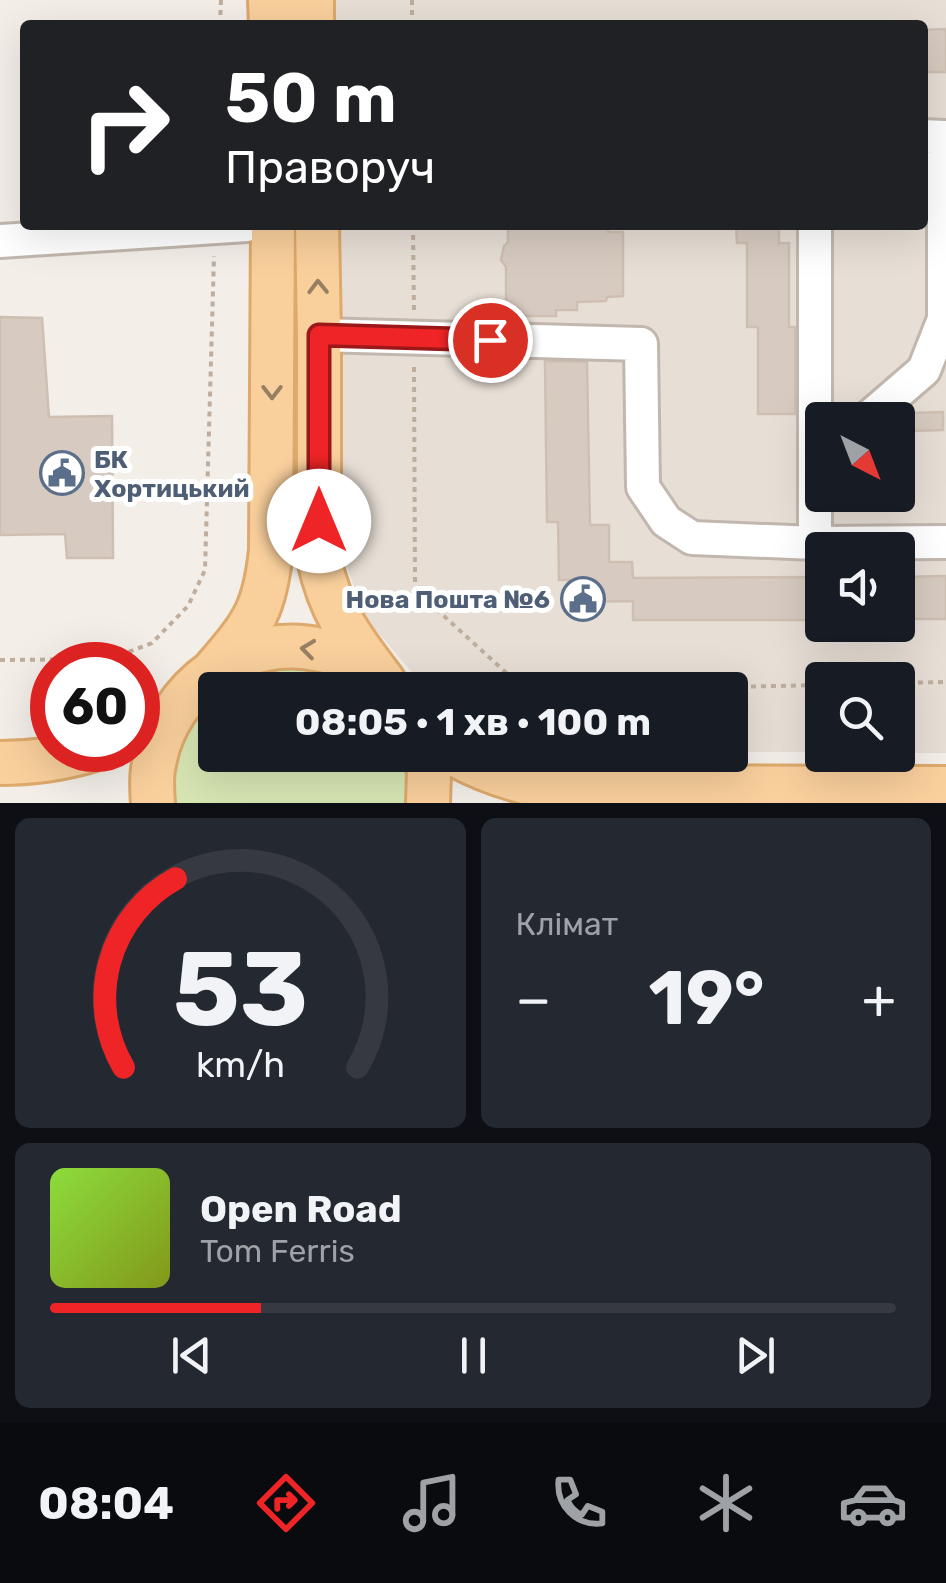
<!DOCTYPE html>
<html lang="uk">
<meta charset="utf-8">
<style>
:root{--surface:#171b24;--page:#242831;--text:#f1f3f6;--muted:#9ea1a6;--line:#363941;--accent:#ee2426}
body{margin:0;font-family:Rubik,sans-serif;background:var(--page);color:var(--text);height:100vh;display:flex;flex-direction:column;font-size:38px;white-space:nowrap}
*{box-sizing:border-box;margin:0}
p{font-size:32px;color:var(--muted)}
.icon{flex:none;width:55px;height:55px;fill:none;stroke:currentColor;stroke-width:2;stroke-linecap:round;stroke-linejoin:round}
.map{position:relative;height:803px;overflow:hidden}
.details{display:flex;flex-direction:column;gap:15px;padding:15px;background:#0d0f14;flex:1}
.details>*{flex:none}
.guide{position:absolute;left:20px;top:20px;width:908px;height:210px;border-radius:10px;box-shadow:0 10px 40px #0002;background:#202124;color:#fff;overflow:hidden}
.needle{width:65px;rotate:138deg}
.tools{position:absolute;left:805px;top:402px;display:grid;gap:20px}
.tools a{display:grid;place-items:center;width:110px;height:110px;border-radius:10px;background:var(--surface);box-shadow:0 10px 40px #0002;font-size:50px}
.speed{position:absolute;left:30px;top:642px;display:flex;gap:20px;font-size:50px;font-weight:700;text-align:center}
.speed>*{display:grid;place-content:center;width:130px;height:130px;border-radius:50%;background:var(--surface);box-shadow:0 10px 40px #0002;line-height:1}
.speed .limit{border:15px solid #d22;background:#fff;color:#111}
.pin{position:absolute;display:grid;place-items:center;width:85px;height:85px;color:#fff;margin:-42px;border:5px solid #fff;border-radius:50%;box-shadow:0 2px 10px #0007}
.me{position:absolute;width:110px;margin:-55px;rotate:0deg;stroke-linejoin:round;filter:drop-shadow(0 0 8px #0008)}
.turn{display:flex;align-items:center;gap:35px;height:210px;padding:0 40px;font-size:45px}
.turn .icon{width:130px;height:130px;stroke-width:2.5}
.turn b{display:block;font-size:70px;line-height:85px}
.big{font-size:75px;font-weight:700;line-height:1.1}
.details .widget{flex:1;display:flex;flex-direction:column;justify-content:center;gap:15px;min-width:0;padding:0 35px;border-radius:15px;background:var(--page)}
.details .dial{align-items:center;gap:0}
.dial svg{height:260px;overflow:visible;fill:none;stroke:var(--line);stroke-width:7;stroke-linecap:round;text-anchor:middle}
.dial text{fill:var(--text);stroke:none}
.song{display:flex;align-items:center;gap:30px}
.cover{width:120px;height:120px;border-radius:15px;background:linear-gradient(135deg,hsl(90 70% 55%),hsl(70 70% 35%))}
.played{height:10px;border-radius:5px;background:linear-gradient(90deg,var(--accent) 25%,var(--line) 25%)}
.keys{display:flex;justify-content:space-around;direction:ltr}
.heat{display:flex;justify-content:space-between;align-items:center;font-size:55px;direction:ltr}
.details .tiles{flex:1;display:grid;gap:15px;grid-template-columns:1fr 1fr}
.widget:last-child{grid-column:span 2}
.trip{position:absolute;left:198px;top:672px;width:550px;height:100px;border-radius:10px;background:var(--surface);box-shadow:0 10px 40px #0002;font-weight:700;line-height:100px;text-align:center}
.tabs{display:flex;height:160px;justify-content:space-around;align-items:center;background:#090b0e;color:var(--muted)}
.tabs .icon{width:70px;height:70px}
.tabs .current{color:var(--accent)}
.tabs b{font-size:45px;color:var(--text)}
.map>svg:first-child{display:block}
.residential{fill:#e7dfd6;fill-rule:evenodd}
.green{fill:#d7e5b3}
.building{fill:#d7cbc1;stroke:#cfbfb2;stroke-width:2.5}
.lines{fill:none;stroke-linecap:round;stroke-linejoin:round}
.minor-casing{stroke:#c1b7ae;stroke-width:38}
.major-casing{stroke:#dda96c;stroke-width:48}
.path{stroke:#bfae9d;stroke-width:4;stroke-dasharray:5 5;stroke-linecap:butt}
.minor{stroke:#fff;stroke-width:32}
.major{stroke:#f9cf9c;stroke-width:42}
.oneway{stroke:#977f64}
.route-casing{stroke:#9b1719;stroke-width:25}
.route{stroke:#ee2426;stroke-width:18}
.labels{text-anchor:middle;dominant-baseline:central;stroke-width:10;stroke-linejoin:round;paint-order:stroke}
.service-label{font-size:25px;font-weight:bold;fill:#4e5e75;stroke:#fff;text-anchor:start}
</style>
<div class="map">
<svg width="946" height="803" viewBox="0 0 946 803">
<rect width="100%" height="100%" fill="#f3eee8"/>
<!-- residential -->
<path class="residential" d="M334,0H946V753H898V680H822V752H730V690H427L364,616L342,552L338,225H922V25H334ZM822,420H898V495H822ZM822,550H898V625H822Z"/>
<!-- green -->
<g class="green">
<path d="M301,666L340,677L360,690H218L261,669Z"/>
<path d="M215,692V755H406L411,770L410,803H168L173,747Z"/>
</g>
<!-- building -->
<g class="building">
<path d="M946,29V72H922V30Z"/>
<path d="M508,225H608V232H623V296L607,297L606,301L577,302V310H556V316H506V267L501,260L504,246L508,242Z"/>
<path d="M736,225H779V243H789V327H795V414H758V327H747V243H737Z"/>
<path d="M0,317L42,318L49,417L112,416L113,558H67L65,534L0,535Z"/>
<path d="M545,361L587,362L590,525H609V562H632L633,578L822,577V620H633V601L569,602V580H559L558,522H547Z"/>
<path d="M943,412V430L911,431V413Z"/>
<path d="M946,576V619H898V577Z"/>
</g>
<g class="lines">
<!-- minor casing -->
<g class="minor-casing">
<g id="minor">
<path d="M815,225V543"/>
<path d="M0,241L247,225"/>
<path d="M319,335L641,344L643,487L666,521L692,538L815,543L946,542"/>
<path d="M866,420L924,370L944,319V137L922,136"/>
</g>
</g>
<!-- major casing -->
<g class="major-casing">
<g id="major">
<path d="M270,0L271,25"/>
<path d="M312,0V25"/>
<path d="M317,225L319,335V559C330,612 352,640 384,682"/>
<path d="M216,668C254,624 265,609 271,550L273,225"/>
<path d="M426,755L429,773L428,803"/>
<path d="M456,755C485,771 513,780 545,787L946,788"/>
<path d="M0,763C32,763 61,759 91,750"/>
<path d="M153,803C152,791 151,776 154,764C167,688 243,632 321,650C341,654 359,665 376,677"/>
</g>
</g>
<!-- path -->
<g class="path">
<path d="M412,0V25"/>
<path d="M220,25L221,0"/>
<path d="M413,225L414,313"/>
<path d="M414,367L415,582L422,596L525,690"/>
<path d="M0,660L110,659L152,643L188,606L205,570L214,256"/>
<path d="M898,683L946,682"/>
<path d="M591,690L822,685"/>
</g>
<!-- minor -->
<use href="#minor" class="minor"/>
<!-- major -->
<use href="#major" class="major"/>
</g>
<!-- one-way arrows -->
<defs><path id="oneway-chevron" d="M-2-3.5L2.5 0L-2 3.5" fill="none" stroke-width="1.6" stroke-linecap="round" stroke-linejoin="round" transform="scale(2.5)"/></defs>
<g class="oneway">
<use href="#oneway-chevron" transform="translate(318 287) rotate(-91)"/>
<use href="#oneway-chevron" transform="translate(272 392) rotate(90)"/>
<use href="#oneway-chevron" transform="translate(308 649) rotate(-173)"/>
</g>
<g class="lines">
<!-- route casing -->
<g class="route-casing">
<path id="route" d="M319,521V335L490,340"/>
</g>
<!-- route -->
<use href="#route" class="route"/>
</g>
<!-- icons -->
<defs>
<g id="civic-ring" transform="scale(2.25)"><circle r="9.5" fill="#fff" stroke="#5c6f8a" stroke-width="1.5"/><path d="M-.6-6.5H3V-4.5H.6V-3L4-1V1h2V6H-6V1h2V-1L-.6-3ZM-1.2 2.5V6h2.4V2.5Z" fill="#5c6f8a"/></g>
</defs>
<g fill-rule="evenodd">
<use href="#civic-ring" x="62" y="473"/>
<use href="#civic-ring" x="583" y="599"/>
</g>
<g class="labels">
<!-- service labels -->
<g class="service-label">
<text x="94" y="459">БК<tspan x="94" dy="29">Хортицький</tspan></text>
<text x="550" y="599" text-anchor="end">Нова Пошта №6</text>
</g>
</g>
</svg>
<div class="tools">
<a><svg class="needle" viewBox="-14 -14 28 28"><path d="M0-13l5 13h-10z" fill="#e53935"/><path d="M0 13l5-13h-10z" fill="#9ea1a6"/></svg></a>
<a><svg class="icon" aria-label="sound" viewBox="0 0 24 24"><path d="M4 9h4l5-4v14l-5-4H4zM17 9q2 3 0 6"/></svg></a>
<a><svg class="icon" aria-label="search" viewBox="0 0 24 24"><circle cx="10" cy="10" r="6"/><path d="M15 15l6 6"/></svg></a>
</div>
<div class="speed"><div class="limit">60</div></div>
<div class="pin" style="left:490px;top:340px;background:#d93025"><svg class="icon" aria-label="arrive" viewBox="0 0 24 24"><path d="M6 21V4h12l-3 4 3 4H6"/></svg></div>
<svg class="me" style="left:319px;top:521px" viewBox="-20 -20 40 40"><circle r="19" fill="#fff"/><path d="M0-13L10 11 0 6-10 11z" fill="#ee2426"/></svg>
<div class="trip">08:05 · 1 хв · 100 m</div>
<div class="guide">
<div class="turn"><svg class="icon" aria-label="right" viewBox="0 0 24 24"><path d="M7 20v-9h11M14 6l5 5-5 5"/></svg><div><b>50 m</b>Праворуч</div></div>
</div>
</div>
<section class="details">
<div class="tiles">
<div class="widget dial"><svg viewBox="0 0 100 80">
<path d="M14 69A42 42 0 1 1 86 69"/>
<path d="M14 69A42 42 0 0 1 30 11" stroke="#ee2426"/>
<text x="50" y="56" font-size="32" font-weight="700">53</text>
<text x="50" y="72" font-size="11">km/h</text>
</svg></div>
<div class="widget"><p>Клімат</p>
<div class="heat"><a>−</a><b class="big">19°</b><a>+</a></div>
</div>
<div class="widget">
<div class="song"><i class="cover"></i><div><b>Open Road</b><p>Tom Ferris</p></div></div>
<div class="played"></div>
<div class="keys"><svg class="icon" aria-label="previous" viewBox="0 0 24 24"><path d="M18 5L8 12l10 7zM5 5v14"/></svg><svg class="icon" aria-label="pause" viewBox="0 0 24 24"><path d="M8 5v14M16 5v14"/></svg><svg class="icon" aria-label="next" viewBox="0 0 24 24"><path d="M6 5l10 7-10 7zM19 5v14"/></svg></div>
</div>
</div>
</section>
<nav class="tabs">
<b>08:04</b>
<svg class="icon current" aria-label="directions" viewBox="0 0 24 24"><path d="M12 3l9 9-9 9-9-9zM9 14v-3h6M13 9l2 2-2 2"/></svg>
<svg class="icon" aria-label="music" viewBox="0 0 24 24"><path d="M9 18V5l10-2v13"/><circle cx="6" cy="18" r="3"/><circle cx="16" cy="16" r="3"/></svg>
<svg class="icon" aria-label="phone" viewBox="0 0 24 24"><path d="M5 4h4l2 5-3 2q2 4 5 5l2-3 5 2v4C11 20 4 13 5 4z"/></svg>
<svg class="icon" aria-label="climate" viewBox="0 0 24 24"><path d="M12 3v18M4 7l16 10M4 17L20 7"/></svg>
<svg class="icon" aria-label="car" viewBox="0 0 24 24"><path d="M5 17H2v-5l4-1 3-4h7l3 4 3 1v5h-3M9 17h6M6 11h13"/><circle cx="7" cy="17" r="2"/><circle cx="17" cy="17" r="2"/></svg>
</nav>
